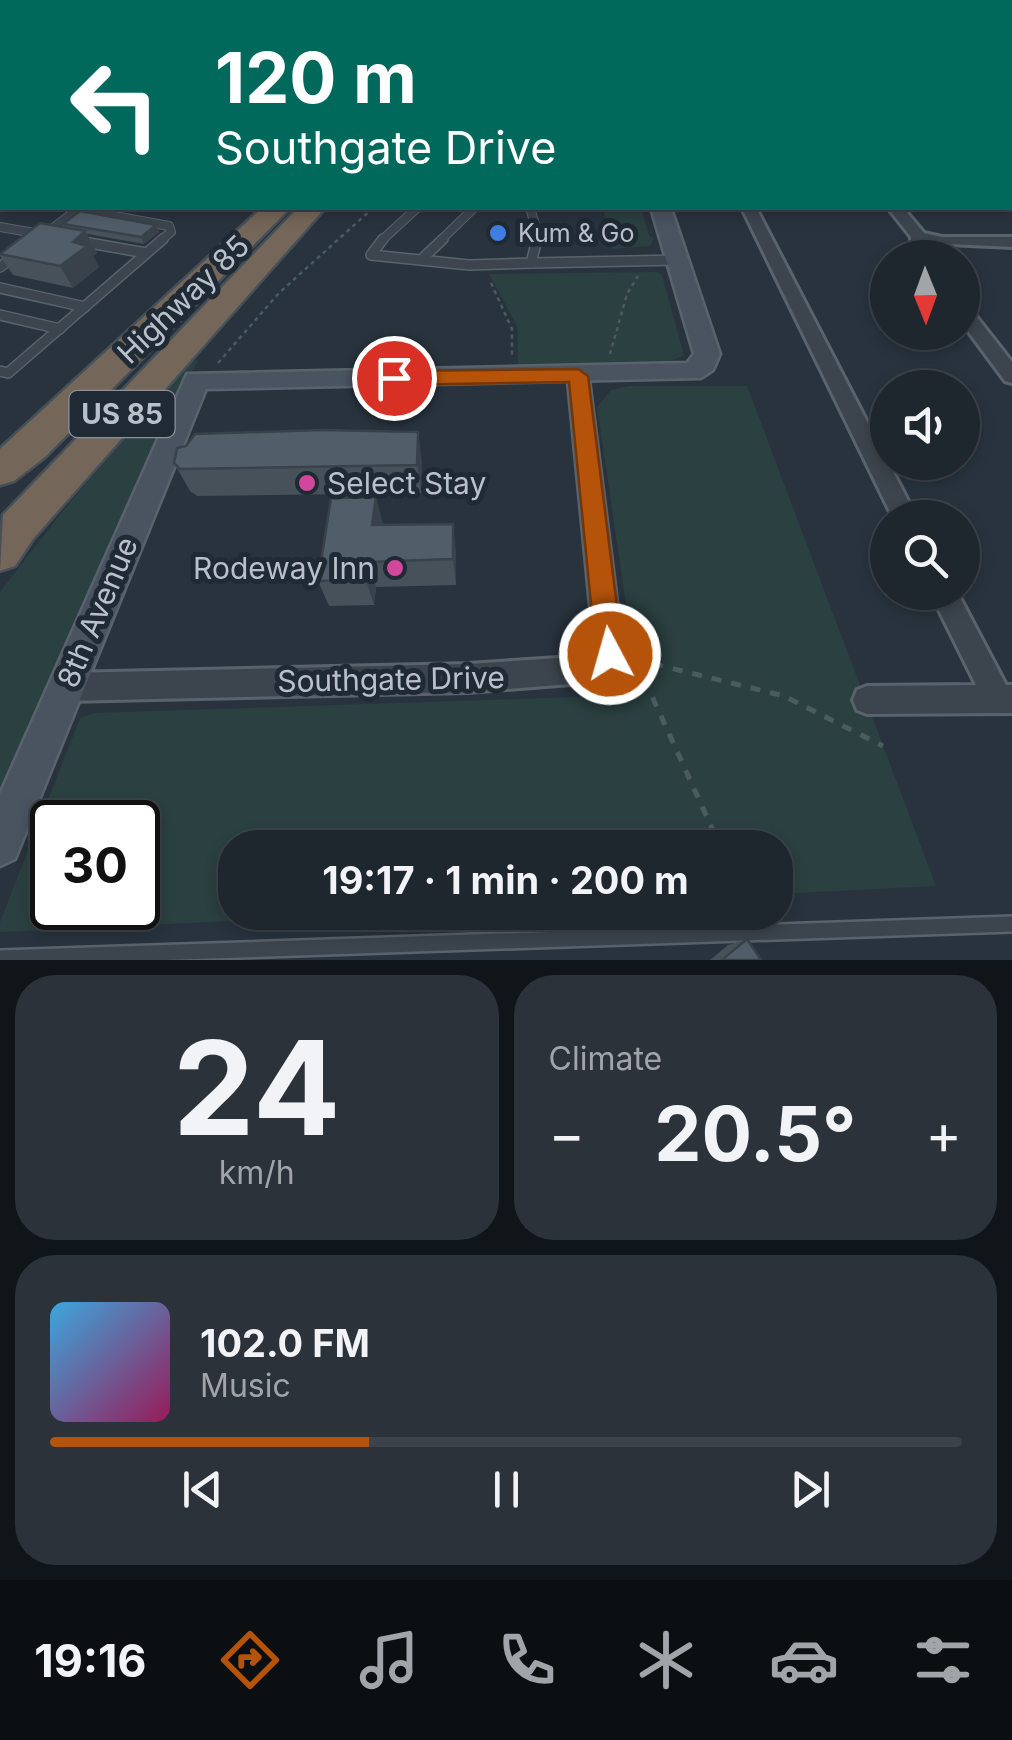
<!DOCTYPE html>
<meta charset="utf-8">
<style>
:root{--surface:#1e262e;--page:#2b323a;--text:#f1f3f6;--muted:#a1a5aa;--line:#3c434a;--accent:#b45309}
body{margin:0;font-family:Inter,sans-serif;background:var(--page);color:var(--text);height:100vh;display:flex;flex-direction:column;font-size:38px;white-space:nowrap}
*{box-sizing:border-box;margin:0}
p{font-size:32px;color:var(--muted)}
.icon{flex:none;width:55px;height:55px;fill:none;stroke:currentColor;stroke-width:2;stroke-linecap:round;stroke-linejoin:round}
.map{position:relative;height:960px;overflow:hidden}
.sheet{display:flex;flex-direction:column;gap:15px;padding:15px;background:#101519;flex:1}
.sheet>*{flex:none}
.banner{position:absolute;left:0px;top:0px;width:1012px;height:210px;box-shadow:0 5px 15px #0003,0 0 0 2px var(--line);background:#00695c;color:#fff;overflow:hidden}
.needle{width:65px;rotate:179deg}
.tools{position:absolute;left:870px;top:240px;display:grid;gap:20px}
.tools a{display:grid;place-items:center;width:110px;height:110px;border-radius:50%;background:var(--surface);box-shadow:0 5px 15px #0003,0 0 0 2px var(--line);font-size:50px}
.speed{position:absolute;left:30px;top:800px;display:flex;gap:20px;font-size:50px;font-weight:700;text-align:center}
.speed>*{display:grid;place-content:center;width:130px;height:130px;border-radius:50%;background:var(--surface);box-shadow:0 5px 15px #0003,0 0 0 2px var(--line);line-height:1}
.speed .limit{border:5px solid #111;border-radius:15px;background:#fff;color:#111}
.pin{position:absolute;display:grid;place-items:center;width:85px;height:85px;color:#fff;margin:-42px;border:5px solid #fff;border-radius:50%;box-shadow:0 2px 10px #0007}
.me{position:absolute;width:110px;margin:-55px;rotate:354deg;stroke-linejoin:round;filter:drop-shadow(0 0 8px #0008)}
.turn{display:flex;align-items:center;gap:35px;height:210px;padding:0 50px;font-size:45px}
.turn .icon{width:130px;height:130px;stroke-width:2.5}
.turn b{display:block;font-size:70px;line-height:85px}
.big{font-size:75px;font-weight:700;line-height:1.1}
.sheet .tile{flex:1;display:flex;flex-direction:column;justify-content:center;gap:15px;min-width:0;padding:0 35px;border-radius:40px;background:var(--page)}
.sheet .dial{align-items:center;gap:0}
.dial b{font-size:130px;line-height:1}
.song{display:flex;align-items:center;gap:30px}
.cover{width:120px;height:120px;border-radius:15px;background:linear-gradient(135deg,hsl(200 70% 55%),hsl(330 70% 35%))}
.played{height:10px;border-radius:5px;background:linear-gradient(90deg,var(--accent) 35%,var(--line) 35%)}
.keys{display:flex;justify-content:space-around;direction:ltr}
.heat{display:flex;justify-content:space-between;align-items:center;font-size:55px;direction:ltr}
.sheet .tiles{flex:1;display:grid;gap:15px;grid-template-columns:1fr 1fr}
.tile:last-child{grid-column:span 2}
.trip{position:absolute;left:218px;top:830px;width:575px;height:100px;border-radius:40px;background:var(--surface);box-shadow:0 5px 15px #0003,0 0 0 2px var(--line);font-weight:700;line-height:100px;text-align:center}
.tabs{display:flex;height:160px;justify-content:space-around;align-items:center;background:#0c0f12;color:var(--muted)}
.tabs .icon{width:70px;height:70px}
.tabs .on{color:var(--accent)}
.tabs b{font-size:45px;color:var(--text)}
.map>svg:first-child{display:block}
.green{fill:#2b4040;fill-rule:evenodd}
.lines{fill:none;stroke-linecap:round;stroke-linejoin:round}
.canal{fill:#3f5266;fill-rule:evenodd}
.lane-far3-casing{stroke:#59636c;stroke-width:8}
.lane-far2-casing{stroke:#59636c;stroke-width:10}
.lane-far1-casing{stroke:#59636c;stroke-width:12}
.lane-casing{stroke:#59636c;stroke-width:20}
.street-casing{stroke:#59636c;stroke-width:6}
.secondary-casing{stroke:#59636c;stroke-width:5}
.highway-casing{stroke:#465059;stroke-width:5}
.path-far1{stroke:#4a5d5e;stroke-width:2.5;stroke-dasharray:4 4;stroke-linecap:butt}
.path{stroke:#4a5d5e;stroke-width:5;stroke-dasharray:10 10;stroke-linecap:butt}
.lane-far3{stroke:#3c454e;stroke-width:5}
.lane-far2{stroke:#3c454e;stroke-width:8}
.lane-far1{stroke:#3c454e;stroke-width:9}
.lane{stroke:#3c454e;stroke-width:15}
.street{fill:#3c454e;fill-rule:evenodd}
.secondary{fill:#4a5461;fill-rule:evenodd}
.highway{fill:#746759;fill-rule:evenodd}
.rail-casing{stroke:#5e6975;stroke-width:4}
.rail{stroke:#202a34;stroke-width:2.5;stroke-dasharray:8;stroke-linecap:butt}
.wall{fill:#46515a}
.shaded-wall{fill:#39424a}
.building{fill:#515e69;stroke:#39424a;stroke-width:2.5}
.route{fill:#b45309;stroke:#753606;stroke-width:2.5}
.shop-dot{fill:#3f7fe0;stroke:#202a34;stroke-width:4}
.hotel-dot{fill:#d1479c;stroke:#202a34;stroke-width:4}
.labels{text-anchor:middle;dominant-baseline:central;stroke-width:10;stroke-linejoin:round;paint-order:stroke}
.far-poi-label{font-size:25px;fill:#b8c0c9;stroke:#202a34;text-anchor:start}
.shield{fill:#202a34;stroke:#8a939c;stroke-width:2.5}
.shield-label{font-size:28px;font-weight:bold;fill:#b8c0c9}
.street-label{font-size:30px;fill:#b8c0c9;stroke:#202a34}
.poi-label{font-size:30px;fill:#b8c0c9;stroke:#202a34;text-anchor:start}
</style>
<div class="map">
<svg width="1012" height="960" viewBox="0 0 1012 960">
<rect width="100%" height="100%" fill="#28333e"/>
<!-- green -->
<g class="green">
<path d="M603,208H641L649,236L654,238L650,246L612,249Z"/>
<path d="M657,272L662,275L684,355C657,372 555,365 518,365L517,326L489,274Z"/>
<path d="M191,359L198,361L174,400L137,481L0,798V592L58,517Z"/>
<path d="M629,386H747L936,886L775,894V848H235V912L398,913L0,932V922L80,718L94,713L609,696L635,666L597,407L611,390ZM52,822H138V908H52Z"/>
</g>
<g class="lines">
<!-- canal -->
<path class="canal" d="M796,0H805L806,2H798Z"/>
<!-- lane-far3 casing -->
<g class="lane-far3-casing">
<g id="lane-far3">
<path d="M316,0L329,1"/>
<path d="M603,0L613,2"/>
</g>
</g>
<!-- lane-far2 casing -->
<g class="lane-far2-casing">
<g id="lane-far2">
<path d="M70,208L169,226L171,232L160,241"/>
<path d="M530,208L538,234L536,241"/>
<path d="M0,227L40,234"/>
<path d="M45,234L77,210"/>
<path d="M381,241L417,208"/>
<path d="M440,241L474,208"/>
</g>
</g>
<!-- lane-far1 casing -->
<g class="lane-far1-casing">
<g id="lane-far1">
<path d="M383,239L371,255L469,265L531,263L537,239"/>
<path d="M78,241L146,253"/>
<path d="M423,258L443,239"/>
<path d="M531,263L679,260"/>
<path d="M0,267L18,254"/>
<path d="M0,288L85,307"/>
<path d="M0,315L60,329"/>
<path d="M0,371L8,373L163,239"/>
</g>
</g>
<!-- lane casing -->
<g class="lane-casing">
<path id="lane" d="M0,958L1012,924"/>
</g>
<!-- street casing -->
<g class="street-casing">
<g id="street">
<path d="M2,11V17L0,18V12Z"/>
<rect x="1010" y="169" width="2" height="8"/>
<path d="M742,208H756L917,518H893Z"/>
<path d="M888,208H903L924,233L942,237H1012V247L927,243L932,258H915L911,251V237Z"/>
<path d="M962,305L968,306L1012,362V383L1005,381L962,323Z"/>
<path d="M578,369L588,376L623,654L606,678L596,682L468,692L66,701L56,697L52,687L56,677L66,673L468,664L589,656L595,650L568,376Z"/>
<path d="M930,592H957L1006,685H1012V713L867,714L857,710L853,700L857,690L867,686L976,685Z"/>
</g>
</g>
<!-- secondary casing -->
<g class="secondary-casing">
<g id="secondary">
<path d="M975,0H990L991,2H977Z"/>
<path d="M1010,15L1012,16V24L1010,23Z"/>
<rect x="1010" y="124" width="2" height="10"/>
<rect x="0" y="177" width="2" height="12"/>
<path d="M651,208H671L720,354L713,370L701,378L206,389L15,859L0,866V794L187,374L687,363L694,354Z"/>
</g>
</g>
<!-- highway casing -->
<g class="highway-casing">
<g id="highway">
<path d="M262,208H290L45,457L14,481L0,485V449Z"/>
<path d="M298,208H325L33,539L15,566L0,571L3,515Z"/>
</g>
</g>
<!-- path-far1 -->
<g class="path-far1">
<path d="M793,0L797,2"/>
<path d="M491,283L512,329V357"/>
<path d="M610,354L627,294L638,276"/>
<path d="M218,363L279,293L373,208"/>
</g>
<!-- path -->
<g class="path">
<path d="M634,659L784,696L883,746"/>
<path d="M636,661L721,848"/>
</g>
<!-- lane-far3 -->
<use href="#lane-far3" class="lane-far3"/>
<!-- lane-far2 -->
<use href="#lane-far2" class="lane-far2"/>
<!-- lane-far1 -->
<use href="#lane-far1" class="lane-far1"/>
<!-- lane -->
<use href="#lane" class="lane"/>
<!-- street -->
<use href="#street" class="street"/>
<!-- secondary -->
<use href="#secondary" class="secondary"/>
<!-- highway -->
<use href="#highway" class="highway"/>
<!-- rail casing -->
<g class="rail-casing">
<path id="rail" d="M234,2L240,0"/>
</g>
<!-- rail -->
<use href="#rail" class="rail"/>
</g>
<!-- wall -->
<g class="wall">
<path d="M624,0H683L684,2H625Z"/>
<path d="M920,0H971L975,2H924Z"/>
<path d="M2,97V165H0V99Z"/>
<path d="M63,224L156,225L159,232L144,244L87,234L97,253L93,256L99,267L73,288L13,275L0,256V253L65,227Z"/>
<path d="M422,461V493L197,496L190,491L174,463Z"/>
<path d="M382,525L456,551V585L376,587L374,605L329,606L318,581Z"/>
<path d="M747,939L761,960H710L728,945Z"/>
</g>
<!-- shaded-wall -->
<g class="shaded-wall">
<path d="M156,225L159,232L144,244L141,237Z"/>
<path d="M85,231L97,253L93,256L99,267L73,288L60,266L73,242Z"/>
<path d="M418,432L422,461V493L417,465Z"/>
<path d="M376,497L383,524L379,552L372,525Z"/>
<path d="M453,524L456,551V585L453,559Z"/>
<path d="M368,562L376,587L374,605L366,580Z"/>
</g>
<!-- building -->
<g class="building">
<path d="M653,0H683L684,2H654Z"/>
<path d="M946,0H971L975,2H950Z"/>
<path d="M2,97V138H0V99Z"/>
<path d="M80,211L156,225L141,237L63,224Z"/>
<path d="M40,223L85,231L73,242L87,246L60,266L0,254Z"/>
<path d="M322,430L418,432L417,465L180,469L174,463L177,448L186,446L195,434Z"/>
<path d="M376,497L372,525L453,524V559L368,562L366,580L318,581L331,498Z"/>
<path d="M747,939L761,960H722Z"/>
</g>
<!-- route -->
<path class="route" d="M578,369L588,376L623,654L619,663L610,667L600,663L596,654L569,382L394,385L384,378L394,371Z"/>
<!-- markers -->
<circle class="shop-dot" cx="498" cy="233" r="10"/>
<g class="hotel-dot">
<circle cx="307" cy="483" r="10"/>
<circle cx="395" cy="568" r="10"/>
</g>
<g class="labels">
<!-- far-poi labels -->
<g class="far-poi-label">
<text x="518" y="233">Kum &amp; Go</text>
</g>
<!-- shield labels -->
<rect class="shield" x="69.5" y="391" width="105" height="46" rx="8"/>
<g class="shield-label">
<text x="122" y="414">US 85</text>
</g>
<!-- street labels -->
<g class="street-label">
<text transform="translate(183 299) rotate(-44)">Highway 85</text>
<text transform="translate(97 612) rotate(-67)">8th Avenue</text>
<text transform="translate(391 679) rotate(-1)">Southgate Drive</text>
</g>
<!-- poi labels -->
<g class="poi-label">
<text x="327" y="483">Select Stay</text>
<text x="375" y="568" text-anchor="end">Rodeway Inn</text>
</g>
</g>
</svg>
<div class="tools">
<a><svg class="needle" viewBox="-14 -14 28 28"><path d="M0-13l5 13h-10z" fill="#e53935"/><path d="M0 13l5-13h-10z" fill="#a1a5aa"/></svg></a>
<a><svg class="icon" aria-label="sound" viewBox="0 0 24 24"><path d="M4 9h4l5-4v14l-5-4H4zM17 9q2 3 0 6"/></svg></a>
<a><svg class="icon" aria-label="search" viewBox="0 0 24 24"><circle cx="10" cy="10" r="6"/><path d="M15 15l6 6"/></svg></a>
</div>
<div class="speed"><div class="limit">30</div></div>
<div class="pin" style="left:394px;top:378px;background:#d93025"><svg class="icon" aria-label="arrive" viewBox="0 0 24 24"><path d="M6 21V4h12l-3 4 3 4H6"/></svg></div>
<svg class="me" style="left:610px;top:654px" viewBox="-20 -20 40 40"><circle r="17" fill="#b45309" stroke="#fff" stroke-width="3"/><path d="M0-11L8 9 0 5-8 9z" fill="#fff"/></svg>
<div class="trip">19:17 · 1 min · 200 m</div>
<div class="banner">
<div class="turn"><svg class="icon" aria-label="left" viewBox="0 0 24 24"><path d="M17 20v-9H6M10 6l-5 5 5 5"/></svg><div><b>120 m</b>Southgate Drive</div></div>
</div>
</div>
<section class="sheet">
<div class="tiles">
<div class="tile dial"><b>24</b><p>km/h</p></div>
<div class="tile"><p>Climate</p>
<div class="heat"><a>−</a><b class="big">20.5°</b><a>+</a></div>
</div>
<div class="tile">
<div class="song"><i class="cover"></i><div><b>102.0 FM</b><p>Music</p></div></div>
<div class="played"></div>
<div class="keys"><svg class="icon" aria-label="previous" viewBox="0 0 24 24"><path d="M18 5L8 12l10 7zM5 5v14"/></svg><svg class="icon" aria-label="pause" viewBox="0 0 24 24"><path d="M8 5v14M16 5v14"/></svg><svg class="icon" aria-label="next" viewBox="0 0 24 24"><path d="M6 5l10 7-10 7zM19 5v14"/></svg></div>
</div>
</div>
</section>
<nav class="tabs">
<b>19:16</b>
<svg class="icon on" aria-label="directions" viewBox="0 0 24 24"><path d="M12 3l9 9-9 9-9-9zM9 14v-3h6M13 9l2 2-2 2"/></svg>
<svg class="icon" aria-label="music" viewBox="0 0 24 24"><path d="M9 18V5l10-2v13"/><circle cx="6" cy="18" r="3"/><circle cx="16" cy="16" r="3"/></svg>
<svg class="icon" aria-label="phone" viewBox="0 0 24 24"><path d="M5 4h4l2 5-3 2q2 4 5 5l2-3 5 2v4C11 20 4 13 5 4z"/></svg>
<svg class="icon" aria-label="climate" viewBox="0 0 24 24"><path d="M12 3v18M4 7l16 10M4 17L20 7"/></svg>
<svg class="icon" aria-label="car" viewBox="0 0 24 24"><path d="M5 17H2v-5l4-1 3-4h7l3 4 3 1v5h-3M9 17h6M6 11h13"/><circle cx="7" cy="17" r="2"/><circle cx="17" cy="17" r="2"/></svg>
<svg class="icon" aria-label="filters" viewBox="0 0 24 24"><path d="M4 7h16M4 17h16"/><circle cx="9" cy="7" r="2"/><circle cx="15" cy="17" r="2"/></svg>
</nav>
